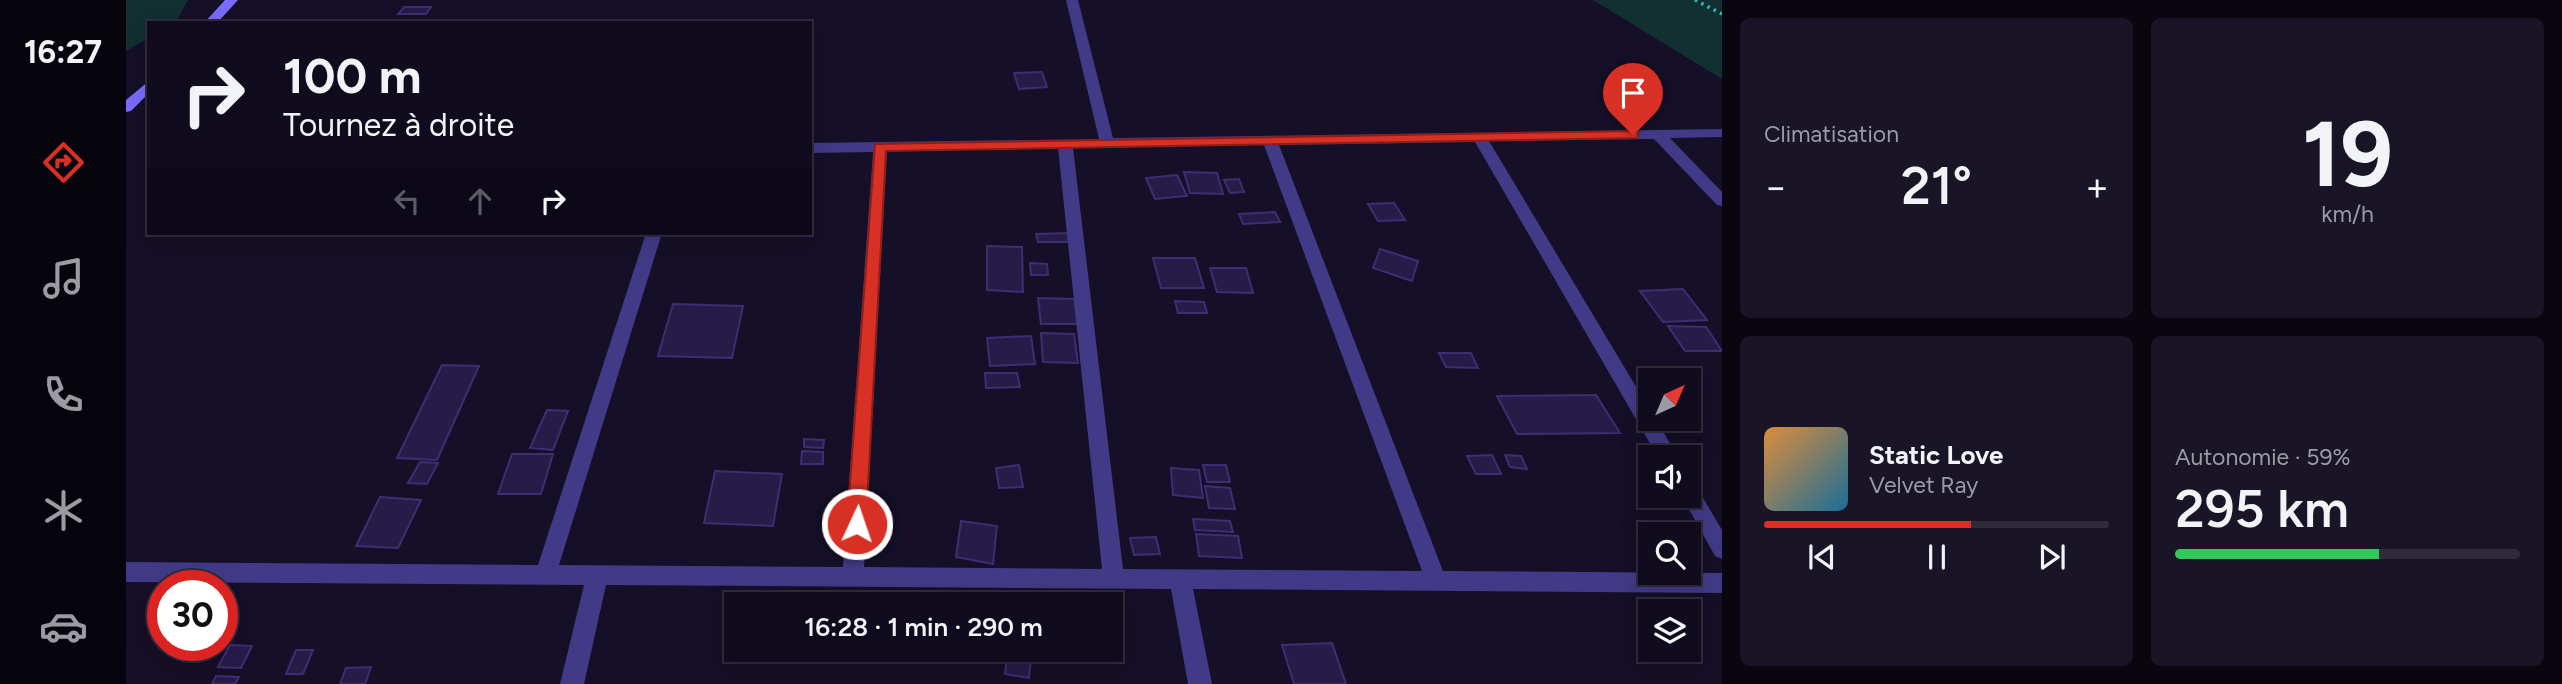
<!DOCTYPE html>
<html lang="fr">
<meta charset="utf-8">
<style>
:root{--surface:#100b1d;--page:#191426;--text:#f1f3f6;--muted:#9c9ba4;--line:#302b3b;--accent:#d93025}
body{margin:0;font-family:Figtree,sans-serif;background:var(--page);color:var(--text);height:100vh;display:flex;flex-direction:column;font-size:26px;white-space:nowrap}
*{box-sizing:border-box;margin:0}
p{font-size:23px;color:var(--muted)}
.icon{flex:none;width:38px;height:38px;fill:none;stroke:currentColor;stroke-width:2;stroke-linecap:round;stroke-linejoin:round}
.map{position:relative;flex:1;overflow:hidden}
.details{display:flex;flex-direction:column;gap:18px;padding:18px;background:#090610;width:840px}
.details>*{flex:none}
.hud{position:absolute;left:21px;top:21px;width:665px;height:214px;border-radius:0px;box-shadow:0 7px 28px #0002,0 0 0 2px var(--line);background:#100b1d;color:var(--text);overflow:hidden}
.needle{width:46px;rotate:44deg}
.buttons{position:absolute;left:1512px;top:368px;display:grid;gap:14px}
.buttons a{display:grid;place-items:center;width:63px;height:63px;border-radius:0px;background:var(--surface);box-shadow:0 7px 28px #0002,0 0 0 2px var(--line);font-size:35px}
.speed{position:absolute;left:21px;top:570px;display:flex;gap:14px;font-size:35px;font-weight:700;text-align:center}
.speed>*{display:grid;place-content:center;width:91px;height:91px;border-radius:50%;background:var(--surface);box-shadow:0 7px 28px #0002,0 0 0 2px var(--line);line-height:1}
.speed .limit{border:10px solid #d22;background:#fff;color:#111}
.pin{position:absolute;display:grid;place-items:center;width:60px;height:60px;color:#fff;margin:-72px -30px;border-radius:50% 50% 50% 0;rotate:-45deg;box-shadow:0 0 7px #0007}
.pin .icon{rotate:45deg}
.me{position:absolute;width:77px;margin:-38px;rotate:3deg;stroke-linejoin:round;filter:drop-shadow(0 0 5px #0008)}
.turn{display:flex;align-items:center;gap:24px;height:147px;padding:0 21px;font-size:32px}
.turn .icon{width:91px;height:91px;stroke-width:2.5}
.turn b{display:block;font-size:49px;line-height:60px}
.lanes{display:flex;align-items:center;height:66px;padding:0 21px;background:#0003;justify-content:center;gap:35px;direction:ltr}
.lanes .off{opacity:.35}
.big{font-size:52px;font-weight:600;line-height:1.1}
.details .tile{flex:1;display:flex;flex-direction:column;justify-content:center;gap:10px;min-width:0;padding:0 24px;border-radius:10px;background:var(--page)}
.details .dial{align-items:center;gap:0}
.dial b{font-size:91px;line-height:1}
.song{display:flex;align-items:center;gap:21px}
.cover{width:84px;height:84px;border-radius:10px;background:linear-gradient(135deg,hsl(30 70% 55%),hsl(200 70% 35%))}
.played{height:7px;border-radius:4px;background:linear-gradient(90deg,var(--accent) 60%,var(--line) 60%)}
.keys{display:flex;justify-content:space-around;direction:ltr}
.heat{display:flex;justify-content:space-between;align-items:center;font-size:38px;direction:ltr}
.charge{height:10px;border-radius:5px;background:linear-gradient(90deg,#34c759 59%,var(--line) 0)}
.details .tiles{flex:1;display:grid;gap:18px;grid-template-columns:repeat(2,1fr)}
.trip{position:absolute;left:598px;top:592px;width:399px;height:70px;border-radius:0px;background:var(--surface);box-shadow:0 7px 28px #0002,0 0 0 2px var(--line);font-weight:600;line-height:70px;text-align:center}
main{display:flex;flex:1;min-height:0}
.tab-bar{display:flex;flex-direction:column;width:126px;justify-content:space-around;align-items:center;background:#06040c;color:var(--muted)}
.tab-bar .icon{width:49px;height:49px}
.tab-bar .on{color:var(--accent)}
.tab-bar b{font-size:32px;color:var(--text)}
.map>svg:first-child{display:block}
.green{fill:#123031}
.building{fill:#271b48;stroke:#3f2d74;stroke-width:2}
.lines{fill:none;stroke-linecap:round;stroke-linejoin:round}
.path{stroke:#2fb9b9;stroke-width:3.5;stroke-dasharray:2.5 4.5;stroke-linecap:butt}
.minor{fill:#423a86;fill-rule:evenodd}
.secondary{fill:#796cff;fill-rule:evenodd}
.route{fill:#d93025;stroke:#8d1f18;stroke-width:2}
</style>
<main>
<nav class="tab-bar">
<b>16:27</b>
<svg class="icon on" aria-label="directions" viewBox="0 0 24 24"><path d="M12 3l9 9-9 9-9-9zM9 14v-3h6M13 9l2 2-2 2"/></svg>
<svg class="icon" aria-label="music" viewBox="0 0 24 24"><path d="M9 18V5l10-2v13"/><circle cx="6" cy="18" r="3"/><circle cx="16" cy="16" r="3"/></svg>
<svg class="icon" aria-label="phone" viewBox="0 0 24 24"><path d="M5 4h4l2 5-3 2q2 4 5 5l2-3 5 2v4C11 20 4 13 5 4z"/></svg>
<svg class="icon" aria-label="climate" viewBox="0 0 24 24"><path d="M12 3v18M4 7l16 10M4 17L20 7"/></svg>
<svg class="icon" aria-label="car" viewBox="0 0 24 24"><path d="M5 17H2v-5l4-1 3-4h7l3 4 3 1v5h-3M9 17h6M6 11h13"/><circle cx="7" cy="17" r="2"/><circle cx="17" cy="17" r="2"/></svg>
</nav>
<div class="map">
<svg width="1596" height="684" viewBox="0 0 1596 684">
<rect width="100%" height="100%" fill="#150f27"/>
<!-- green -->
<g class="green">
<path d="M0,0H62L49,23H23V38L0,51Z"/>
<path d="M1467,0H1596V79Z"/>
</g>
<!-- building -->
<g class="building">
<path d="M278,7H305L300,14H272Z"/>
<path d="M916,72L921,87L893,89L888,73Z"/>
<path d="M1058,172L1091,173L1097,194L1064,193Z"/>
<path d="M1051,175L1061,196L1029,199L1020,178Z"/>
<path d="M1113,179L1118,192L1104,193L1098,180Z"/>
<path d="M1268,203L1279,220L1252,221L1242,204Z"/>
<path d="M1149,212L1154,222L1117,224L1113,214Z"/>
<path d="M944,233L945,242H912L910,234Z"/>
<path d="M861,246L896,247L897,292L861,290Z"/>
<path d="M1254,249L1292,261L1286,281L1247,268Z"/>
<path d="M1027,258H1069L1078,288H1035Z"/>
<path d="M904,263L921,264L922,275H905Z"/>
<path d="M1084,268H1120L1127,293L1091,292Z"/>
<path d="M1557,289L1581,320L1537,322L1514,291Z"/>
<path d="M912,298L948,299L952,324H915Z"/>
<path d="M1049,301L1078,302L1081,313H1052Z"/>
<path d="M547,304L617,306L606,358L532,356Z"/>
<path d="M1542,326L1580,327L1596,351H1559Z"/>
<path d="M915,333L948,334L952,363L917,362Z"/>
<path d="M905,336L909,364L864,366L861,338Z"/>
<path d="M1313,353H1345L1352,368L1320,367Z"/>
<path d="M316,365L353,366L311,460L271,458Z"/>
<path d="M859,373H891L894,387L860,388Z"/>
<path d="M1470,395L1494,433L1391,434L1371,396Z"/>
<path d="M421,410L442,411L427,450L404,448Z"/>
<path d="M678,439L698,440L697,448L678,447Z"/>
<path d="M676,451L697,452V464H675Z"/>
<path d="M386,454H427L415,494H372Z"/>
<path d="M1366,455L1375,474H1350L1341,456Z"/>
<path d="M1379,455L1395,456L1401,469L1384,467Z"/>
<path d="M294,462L312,463L301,484L282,483Z"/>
<path d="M893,465L897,487L873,488L870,468Z"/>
<path d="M1077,465H1100L1104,482H1081Z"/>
<path d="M1045,468L1073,470L1077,498L1047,495Z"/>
<path d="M589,471L656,474L647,526L578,523Z"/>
<path d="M1079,486L1104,488L1109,509L1083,508Z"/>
<path d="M254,497L295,500L272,548L230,546Z"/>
<path d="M1067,519L1104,521L1107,532L1069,530Z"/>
<path d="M835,521L871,526L867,564L830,557Z"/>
<path d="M1070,534L1112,536L1116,558L1073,556Z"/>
<path d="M1030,537L1034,554L1008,555L1004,538Z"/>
<path d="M1206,643L1220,684H1168L1156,645Z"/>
<path d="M104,645L126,646L115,668L92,667Z"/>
<path d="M882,649L906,650L903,678L879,674Z"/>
<path d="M170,650H187L177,674H160Z"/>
<path d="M245,667L239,684H214L220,668Z"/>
<path d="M90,676L113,677L109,684H86Z"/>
</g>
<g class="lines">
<!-- path -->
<path class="path" d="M1569,0L1596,14"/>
<!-- minor -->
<g class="minor">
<path d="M940,0H952L987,138L1596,129V137L1544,138L1596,192V206L1591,205L1528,139L1363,141L1524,410V418H1529L1552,457H1532L1349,142L1153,145L1317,571L1596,573V593L1067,589L1086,684H1062L1045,589L480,585L458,684H434L458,585L0,582V562L412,565L520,233H536L433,565L717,567L747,152L684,153V143L973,139ZM1138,145L1296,571L997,569L947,148ZM932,148L976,569L738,567L761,151Z"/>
<path d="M1563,483L1570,486L1596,530V559L1589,556L1555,495H1563Z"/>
</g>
<!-- secondary -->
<g class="secondary">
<path d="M99,0H112L91,23H78Z"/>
<path d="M23,81V93L5,111L0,112V100Z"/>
</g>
</g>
<!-- route -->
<path class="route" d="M1507,131L1512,132V138L760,151L740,524L737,530L731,532L724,530L721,524L749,144Z"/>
</svg>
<div class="buttons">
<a><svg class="needle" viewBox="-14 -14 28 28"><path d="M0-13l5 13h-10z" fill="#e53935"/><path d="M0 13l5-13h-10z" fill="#9c9ba4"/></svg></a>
<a><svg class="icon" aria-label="sound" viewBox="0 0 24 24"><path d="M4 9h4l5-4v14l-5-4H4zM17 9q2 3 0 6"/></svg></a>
<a><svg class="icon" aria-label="search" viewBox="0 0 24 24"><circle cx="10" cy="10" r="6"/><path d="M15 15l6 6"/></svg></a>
<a><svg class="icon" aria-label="layers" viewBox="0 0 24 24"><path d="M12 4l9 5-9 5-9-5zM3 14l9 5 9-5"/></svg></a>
</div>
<div class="speed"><div class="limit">30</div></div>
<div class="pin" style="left:1507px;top:135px;background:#d93025"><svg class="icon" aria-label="arrive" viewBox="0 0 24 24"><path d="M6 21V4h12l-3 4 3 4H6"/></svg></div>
<svg class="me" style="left:731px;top:524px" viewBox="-20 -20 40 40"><circle r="17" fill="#d93025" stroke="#fff" stroke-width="3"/><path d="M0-11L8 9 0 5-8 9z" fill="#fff"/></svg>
<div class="trip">16:28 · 1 min · 290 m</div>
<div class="hud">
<div class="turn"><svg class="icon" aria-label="right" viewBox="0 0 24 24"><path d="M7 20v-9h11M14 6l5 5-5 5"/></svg><div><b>100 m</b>Tournez à droite</div></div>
<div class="lanes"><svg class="icon off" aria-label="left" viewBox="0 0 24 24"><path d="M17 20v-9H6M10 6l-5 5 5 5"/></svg><svg class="icon off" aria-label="ahead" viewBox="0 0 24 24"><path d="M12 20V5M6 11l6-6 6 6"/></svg><svg class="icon" aria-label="right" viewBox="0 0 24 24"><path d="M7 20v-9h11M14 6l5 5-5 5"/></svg></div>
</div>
</div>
<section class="details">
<div class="tiles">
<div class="tile"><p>Climatisation</p>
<div class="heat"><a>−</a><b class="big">21°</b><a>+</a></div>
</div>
<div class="tile dial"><b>19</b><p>km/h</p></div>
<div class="tile">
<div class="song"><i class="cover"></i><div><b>Static Love</b><p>Velvet Ray</p></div></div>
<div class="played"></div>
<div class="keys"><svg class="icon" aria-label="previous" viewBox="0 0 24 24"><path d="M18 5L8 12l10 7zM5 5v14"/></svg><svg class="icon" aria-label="pause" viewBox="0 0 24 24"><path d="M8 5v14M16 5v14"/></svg><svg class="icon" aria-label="next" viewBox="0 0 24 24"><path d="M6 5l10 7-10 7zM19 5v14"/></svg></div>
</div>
<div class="tile"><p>Autonomie · 59%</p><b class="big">295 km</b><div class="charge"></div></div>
</div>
</section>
</main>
